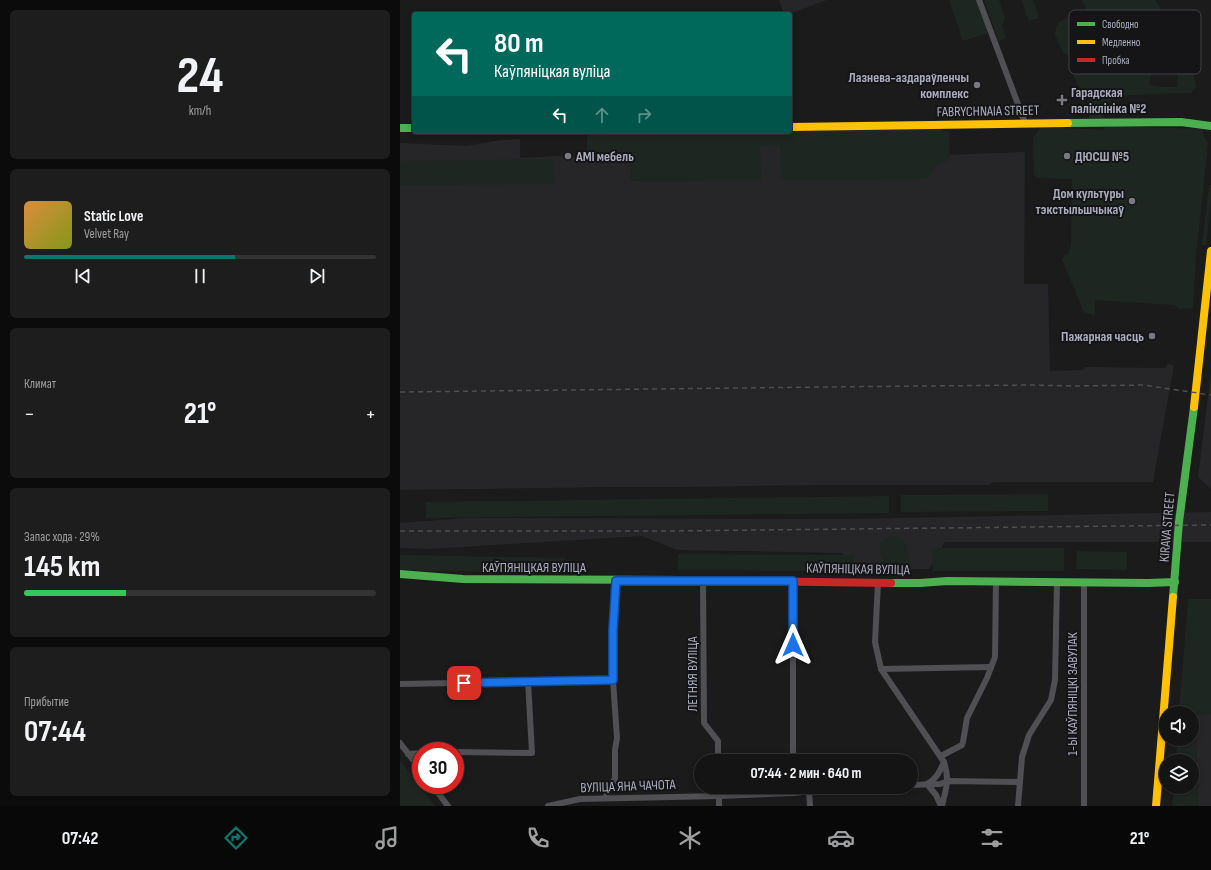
<!DOCTYPE html>
<html lang="ru">
<meta charset="utf-8">
<style>
:root{--surface:#141414;--page:#1d1d1d;--text:#f1f3f6;--muted:#9d9ea0;--line:#333334;--accent:#0f766e}
body{margin:0;font-family:"Sofia Sans Condensed",sans-serif;background:var(--page);color:var(--text);height:100vh;display:flex;flex-direction:column;font-size:15px;white-space:nowrap}
*{box-sizing:border-box;margin:0}
p{font-size:13px;color:var(--muted)}
.icon{flex:none;width:22px;height:22px;fill:none;stroke:currentColor;stroke-width:2;stroke-linecap:round;stroke-linejoin:round}
.map{position:relative;flex:1;overflow:hidden}
.panel{display:flex;flex-direction:column;gap:10px;padding:10px;background:#0b0b0b;width:400px}
.panel>*{flex:none}
.banner{position:absolute;left:12px;top:12px;width:380px;height:122px;border-radius:4px;box-shadow:0 2px 6px #0003,0 0 0 1px var(--line);background:#00695c;color:#fff;overflow:hidden}
.controls{position:absolute;left:759px;top:706px;display:grid;gap:8px}
.controls a{display:grid;place-items:center;width:40px;height:40px;border-radius:50%;background:var(--surface);box-shadow:0 2px 6px #0003,0 0 0 1px var(--line);font-size:20px}
.speed{position:absolute;left:12px;top:742px;display:flex;gap:8px;font-size:20px;font-weight:700;text-align:center}
.speed>*{display:grid;place-content:center;width:52px;height:52px;border-radius:50%;background:var(--surface);box-shadow:0 2px 6px #0003,0 0 0 1px var(--line);line-height:1}
.speed .limit{border:6px solid #d22;background:#fff;color:#111}
.pin{position:absolute;display:grid;place-items:center;width:34px;height:34px;color:#fff;margin:-17px;border-radius:8px;box-shadow:0 2px 6px #0006}
.me{position:absolute;width:44px;margin:-22px;rotate:0deg;stroke-linejoin:round;filter:drop-shadow(0 0 3px #0008)}
.turn{display:flex;align-items:center;gap:14px;height:84px;padding:0 16px;font-size:18px}
.turn .icon{width:52px;height:52px;stroke-width:2.5}
.turn b{display:block;font-size:28px;line-height:34px}
.lanes{display:flex;align-items:center;height:38px;padding:0 16px;background:#0003;justify-content:center;gap:20px;direction:ltr}
.lanes .off{opacity:.35}
.big{font-size:30px;font-weight:700;line-height:1.1}
.panel .tile{flex:1;display:flex;flex-direction:column;justify-content:center;gap:6px;min-width:0;padding:0 14px;border-radius:6px;background:var(--page)}
.panel .dial{align-items:center;gap:0}
.dial b{font-size:52px;line-height:1}
.song{display:flex;align-items:center;gap:12px}
.cover{width:48px;height:48px;border-radius:6px;background:linear-gradient(135deg,hsl(30 70% 55%),hsl(70 70% 35%))}
.played{height:4px;border-radius:2px;background:linear-gradient(90deg,var(--accent) 60%,var(--line) 60%)}
.keys{display:flex;justify-content:space-around;direction:ltr}
.heat{display:flex;justify-content:space-between;align-items:center;font-size:22px;direction:ltr}
.charge{height:6px;border-radius:3px;background:linear-gradient(90deg,#34c759 29%,var(--line) 0)}
.trip{position:absolute;left:294px;top:754px;width:224px;height:40px;border-radius:20px;background:var(--surface);box-shadow:0 2px 6px #0003,0 0 0 1px var(--line);font-weight:700;line-height:40px;text-align:center}
.menu{display:flex;height:64px;justify-content:space-around;align-items:center;background:#080808;color:var(--muted)}
.menu .icon{width:28px;height:28px}
.menu .on{color:var(--accent)}
.menu b{font-size:18px;color:var(--text)}
main{display:flex;flex:1;min-height:0}
.map>svg:first-child{display:block}
.built{fill:#262528}
.green{fill:#1e2622}
.lines{fill:none;stroke-linecap:round;stroke-linejoin:round}
.street{stroke:#4f4f54;stroke-width:6}
.fast{stroke:#4caf50;stroke-width:8}
.slow{stroke:#ffc107;stroke-width:8}
.jam{stroke:#c62828;stroke-width:8}
.rail{stroke:#4f4f53;stroke-width:1.5;stroke-dasharray:5 4;stroke-linecap:butt}
.route-casing{stroke:#114b97;stroke-width:10}
.route{stroke:#1a73e8;stroke-width:7}
.poi-dot{fill:#797984;stroke:#151517;stroke-width:1.5}
.labels{text-anchor:middle;dominant-baseline:central;stroke-width:4;stroke-linejoin:round;paint-order:stroke}
.poi-label{font-size:14px;font-weight:bold;fill:#abacbd;stroke:#151517;text-anchor:end}
.street-label{font-size:14px;fill:#abacbd;stroke:#151517}
.key{fill:#151517;stroke:#424249;stroke-width:1}
.key-label{font-size:11px;fill:#abacbd}
</style>
<main>
<section class="panel">
<div class="tile dial"><b>24</b><p>km/h</p></div>
<div class="tile">
<div class="song"><i class="cover"></i><div><b>Static Love</b><p>Velvet Ray</p></div></div>
<div class="played"></div>
<div class="keys"><svg class="icon" aria-label="previous" viewBox="0 0 24 24"><path d="M18 5L8 12l10 7zM5 5v14"/></svg><svg class="icon" aria-label="pause" viewBox="0 0 24 24"><path d="M8 5v14M16 5v14"/></svg><svg class="icon" aria-label="next" viewBox="0 0 24 24"><path d="M6 5l10 7-10 7zM19 5v14"/></svg></div>
</div>
<div class="tile"><p>Климат</p>
<div class="heat"><a>−</a><b class="big">21°</b><a>+</a></div>
</div>
<div class="tile"><p>Запас хода · 29%</p><b class="big">145 km</b><div class="charge"></div></div>
<div class="tile"><p>Прибытие</p><b class="big">07:44</b></div>
</section>
<div class="map">
<svg width="811" height="806" viewBox="0 0 811 806">
<rect width="100%" height="100%" fill="#1b1b1b"/>
<!-- built -->
<g class="built">
<path d="M379,0H427L389,14H384Z"/>
<path d="M691,11L745,40L679,75L660,21Z"/>
<path d="M541,128L545,155L625,152L624,284H648L650,371L684,370L685,367L765,368L768,364L774,365L753,482H594L589,485H421L282,487H214L0,490V143L67,146L101,140L120,139V158L158,156L190,158L188,135L390,132V131Z"/>
<path d="M811,372V489L798,477Z"/>
<path d="M811,512V542H545L529,569L463,570L441,553L277,550L242,536L29,549L0,548V523L66,518L446,519Z"/>
<path d="M795,714H811V806H798Z"/>
</g>
<!-- green -->
<g class="green">
<path d="M549,0H576L588,33L563,41Z"/>
<path d="M584,0H599L605,17L602,26L606,38L599,41Z"/>
<path d="M621,0H633L639,18L629,21Z"/>
<path d="M682,0H755L769,22L765,26L752,25L747,33L753,68L749,85L761,87H778L776,51L790,53L796,87L791,93L751,94L719,96L704,104V119H689V92L678,86L673,74C677,68 681,62 689,59C703,52 708,61 720,44L718,43L723,36L698,18L694,24L690,22L686,28L677,35L674,54H664L655,35L656,27L660,21L688,12Z"/>
<path d="M705,126L803,129V133L808,144L796,257L793,308L779,309L774,305L695,300V315L684,313L662,259L666,255H668L671,244L672,179L637,178L634,174L633,138L641,127L704,130Z"/>
<path d="M549,131L550,159L535,166L526,179L381,180L380,145L360,146L361,180L231,181L230,155L187,153V136Z"/>
<path d="M154,159L155,184L0,185V161Z"/>
<path d="M809,185H811V201L806,245H802Z"/>
<path d="M648,494V511L501,512V495Z"/>
<path d="M489,496V513L26,518V502Z"/>
<path d="M492,536L501,537L506,544L510,566H492L484,563C478,551 477,541 492,536Z"/>
<path d="M532,548H664V571H533Z"/>
<path d="M677,551L727,552V570L676,569Z"/>
<path d="M278,554L454,555V571L278,570Z"/>
<path d="M0,555L165,558L163,573L0,570Z"/>
<path d="M788,599H811V714L795,715L798,806H772L774,787H792V761H776L777,739H792V713H779Z"/>
<path d="M0,760L35,806H0Z"/>
</g>
<g class="lines">
<!-- street -->
<g class="street">
<path d="M579,0L625,123"/>
<path d="M393,581V761"/>
<path d="M303,582L304,723L318,741V761"/>
<path d="M684,582V806"/>
<path d="M478,583L475,642L481,669L544,762C550,780 546,788 542,806"/>
<path d="M481,669L591,667"/>
<path d="M0,684L213,680"/>
<path d="M0,743L21,770"/>
<path d="M55,752L132,753L128,681"/>
<path d="M8,754L21,753"/>
<path d="M541,756L562,745L563,742L567,718L587,678L595,657L596,581"/>
<path d="M32,785L48,806"/>
<path d="M511,785L540,784L548,781L620,782"/>
<path d="M319,787V806"/>
<path d="M409,791L410,806"/>
<path d="M205,798L215,778V750L217,738L213,680V630L216,581"/>
<path d="M148,806L180,799L319,796L393,793L453,787"/>
<path d="M541,806L536,795L527,784C537,778 539,773 544,762"/>
<path d="M618,806L622,757L629,735L651,700L655,680L657,582"/>
</g>
<!-- fast -->
<g class="fast">
<path d="M668,123L781,122L811,126"/>
<path d="M0,128H14"/>
<path d="M0,574L63,579L284,580"/>
<path d="M491,583H520L547,581L748,583L775,582"/>
<path d="M773,597L779,522L794,407"/>
</g>
<!-- slow -->
<g class="slow">
<path d="M390,127L668,123"/>
<path d="M794,407L811,251"/>
<path d="M756,806L773,597"/>
</g>
<!-- jam -->
<path class="jam" d="M284,580L491,583"/>
<!-- rail -->
<g class="rail">
<path d="M0,392L421,387L631,385L673,386L743,385L811,395"/>
<path d="M0,531H269L811,525"/>
</g>
</g>
<g class="lines">
<!-- route casing -->
<g class="route-casing">
<path id="route" d="M64,683L213,680V630L216,581H393V645"/>
</g>
<!-- route -->
<use href="#route" class="route"/>
</g>
<!-- markers -->
<g class="poi-dot">
<circle cx="577" cy="85" r="4"/>
<path d="M660 94h4v4h4v4h-4v4h-4v-4h-4v-4h4z"/>
<circle cx="168" cy="156" r="4"/>
<circle cx="667" cy="156" r="4"/>
<circle cx="732" cy="201" r="4"/>
<circle cx="752" cy="336" r="4"/>
</g>
<g class="labels">
<!-- poi labels -->
<g class="poi-label">
<text x="569" y="77">Лазнева-аздараўленчы<tspan x="569" dy="16">комплекс</tspan></text>
<text x="671" y="92" text-anchor="start">Гарадская<tspan x="671" dy="16">паліклініка №2</tspan></text>
<text x="176" y="156" text-anchor="start">AMI мебель</text>
<text x="675" y="156" text-anchor="start">ДЮСШ №5</text>
<text x="724" y="193">Дом культуры<tspan x="724" dy="16">тэкстыльшчыкаў</tspan></text>
<text x="744" y="336">Пажарная часць</text>
</g>
<!-- street labels -->
<g class="street-label">
<text transform="translate(588 111) rotate(-1)">FABRYCHNAIA STREET</text>
<text transform="translate(767 527) rotate(-85)">KIRAVA STREET</text>
<text x="134" y="567">КАЎПЯНІЦКАЯ ВУЛІЦА</text>
<text transform="translate(458 569) rotate(1)">КАЎПЯНІЦКАЯ ВУЛІЦА</text>
<text transform="translate(292 674) rotate(-90)">ЛЕТНЯЯ ВУЛІЦА</text>
<text transform="translate(672 694) rotate(-90)">1-Ы КАЎПЯНІЦКІ ЗАВУЛАК</text>
<text transform="translate(228 786) rotate(-2)">ВУЛІЦА ЯНА ЧАЧОТА</text>
</g>
</g>
<!-- legend -->
<rect x="669" y="10" width="132" height="64" rx="6" class="key"/>
<rect x="677" y="22" width="18" height="4" fill="#4caf50"/>
<rect x="677" y="40" width="18" height="4" fill="#ffc107"/>
<rect x="677" y="58" width="18" height="4" fill="#c62828"/>
<g class="key-label">
<text x="702" y="28">Свободно</text>
<text x="702" y="46">Медленно</text>
<text x="702" y="64">Пробка</text>
</g>
</svg>
<div class="controls">
<a><svg class="icon" aria-label="sound" viewBox="0 0 24 24"><path d="M4 9h4l5-4v14l-5-4H4zM17 9q2 3 0 6"/></svg></a>
<a><svg class="icon" aria-label="layers" viewBox="0 0 24 24"><path d="M12 4l9 5-9 5-9-5zM3 14l9 5 9-5"/></svg></a>
</div>
<div class="speed"><div class="limit">30</div></div>
<div class="pin" style="left:64px;top:683px;background:#d93025"><svg class="icon" aria-label="arrive" viewBox="0 0 24 24"><path d="M6 21V4h12l-3 4 3 4H6"/></svg></div>
<svg class="me" style="left:393px;top:645px" viewBox="-20 -20 40 40"><path d="M0-17L14 15 0 8-14 15z" fill="#1a73e8" stroke="#fff" stroke-width="4"/></svg>
<div class="trip">07:44 · 2 мин · 640 m</div>
<div class="banner">
<div class="turn"><svg class="icon" aria-label="left" viewBox="0 0 24 24"><path d="M17 20v-9H6M10 6l-5 5 5 5"/></svg><div><b>80 m</b>Каўпяніцкая вуліца</div></div>
<div class="lanes"><svg class="icon" aria-label="left" viewBox="0 0 24 24"><path d="M17 20v-9H6M10 6l-5 5 5 5"/></svg><svg class="icon off" aria-label="ahead" viewBox="0 0 24 24"><path d="M12 20V5M6 11l6-6 6 6"/></svg><svg class="icon off" aria-label="right" viewBox="0 0 24 24"><path d="M7 20v-9h11M14 6l5 5-5 5"/></svg></div>
</div>
</div>
</main>
<nav class="menu">
<b>07:42</b>
<svg class="icon on" aria-label="directions" viewBox="0 0 24 24"><path d="M12 3l9 9-9 9-9-9zM9 14v-3h6M13 9l2 2-2 2"/></svg>
<svg class="icon" aria-label="music" viewBox="0 0 24 24"><path d="M9 18V5l10-2v13"/><circle cx="6" cy="18" r="3"/><circle cx="16" cy="16" r="3"/></svg>
<svg class="icon" aria-label="phone" viewBox="0 0 24 24"><path d="M5 4h4l2 5-3 2q2 4 5 5l2-3 5 2v4C11 20 4 13 5 4z"/></svg>
<svg class="icon" aria-label="climate" viewBox="0 0 24 24"><path d="M12 3v18M4 7l16 10M4 17L20 7"/></svg>
<svg class="icon" aria-label="car" viewBox="0 0 24 24"><path d="M5 17H2v-5l4-1 3-4h7l3 4 3 1v5h-3M9 17h6M6 11h13"/><circle cx="7" cy="17" r="2"/><circle cx="17" cy="17" r="2"/></svg>
<svg class="icon" aria-label="filters" viewBox="0 0 24 24"><path d="M4 7h16M4 17h16"/><circle cx="9" cy="7" r="2"/><circle cx="15" cy="17" r="2"/></svg>
<b>21°</b>
</nav>
